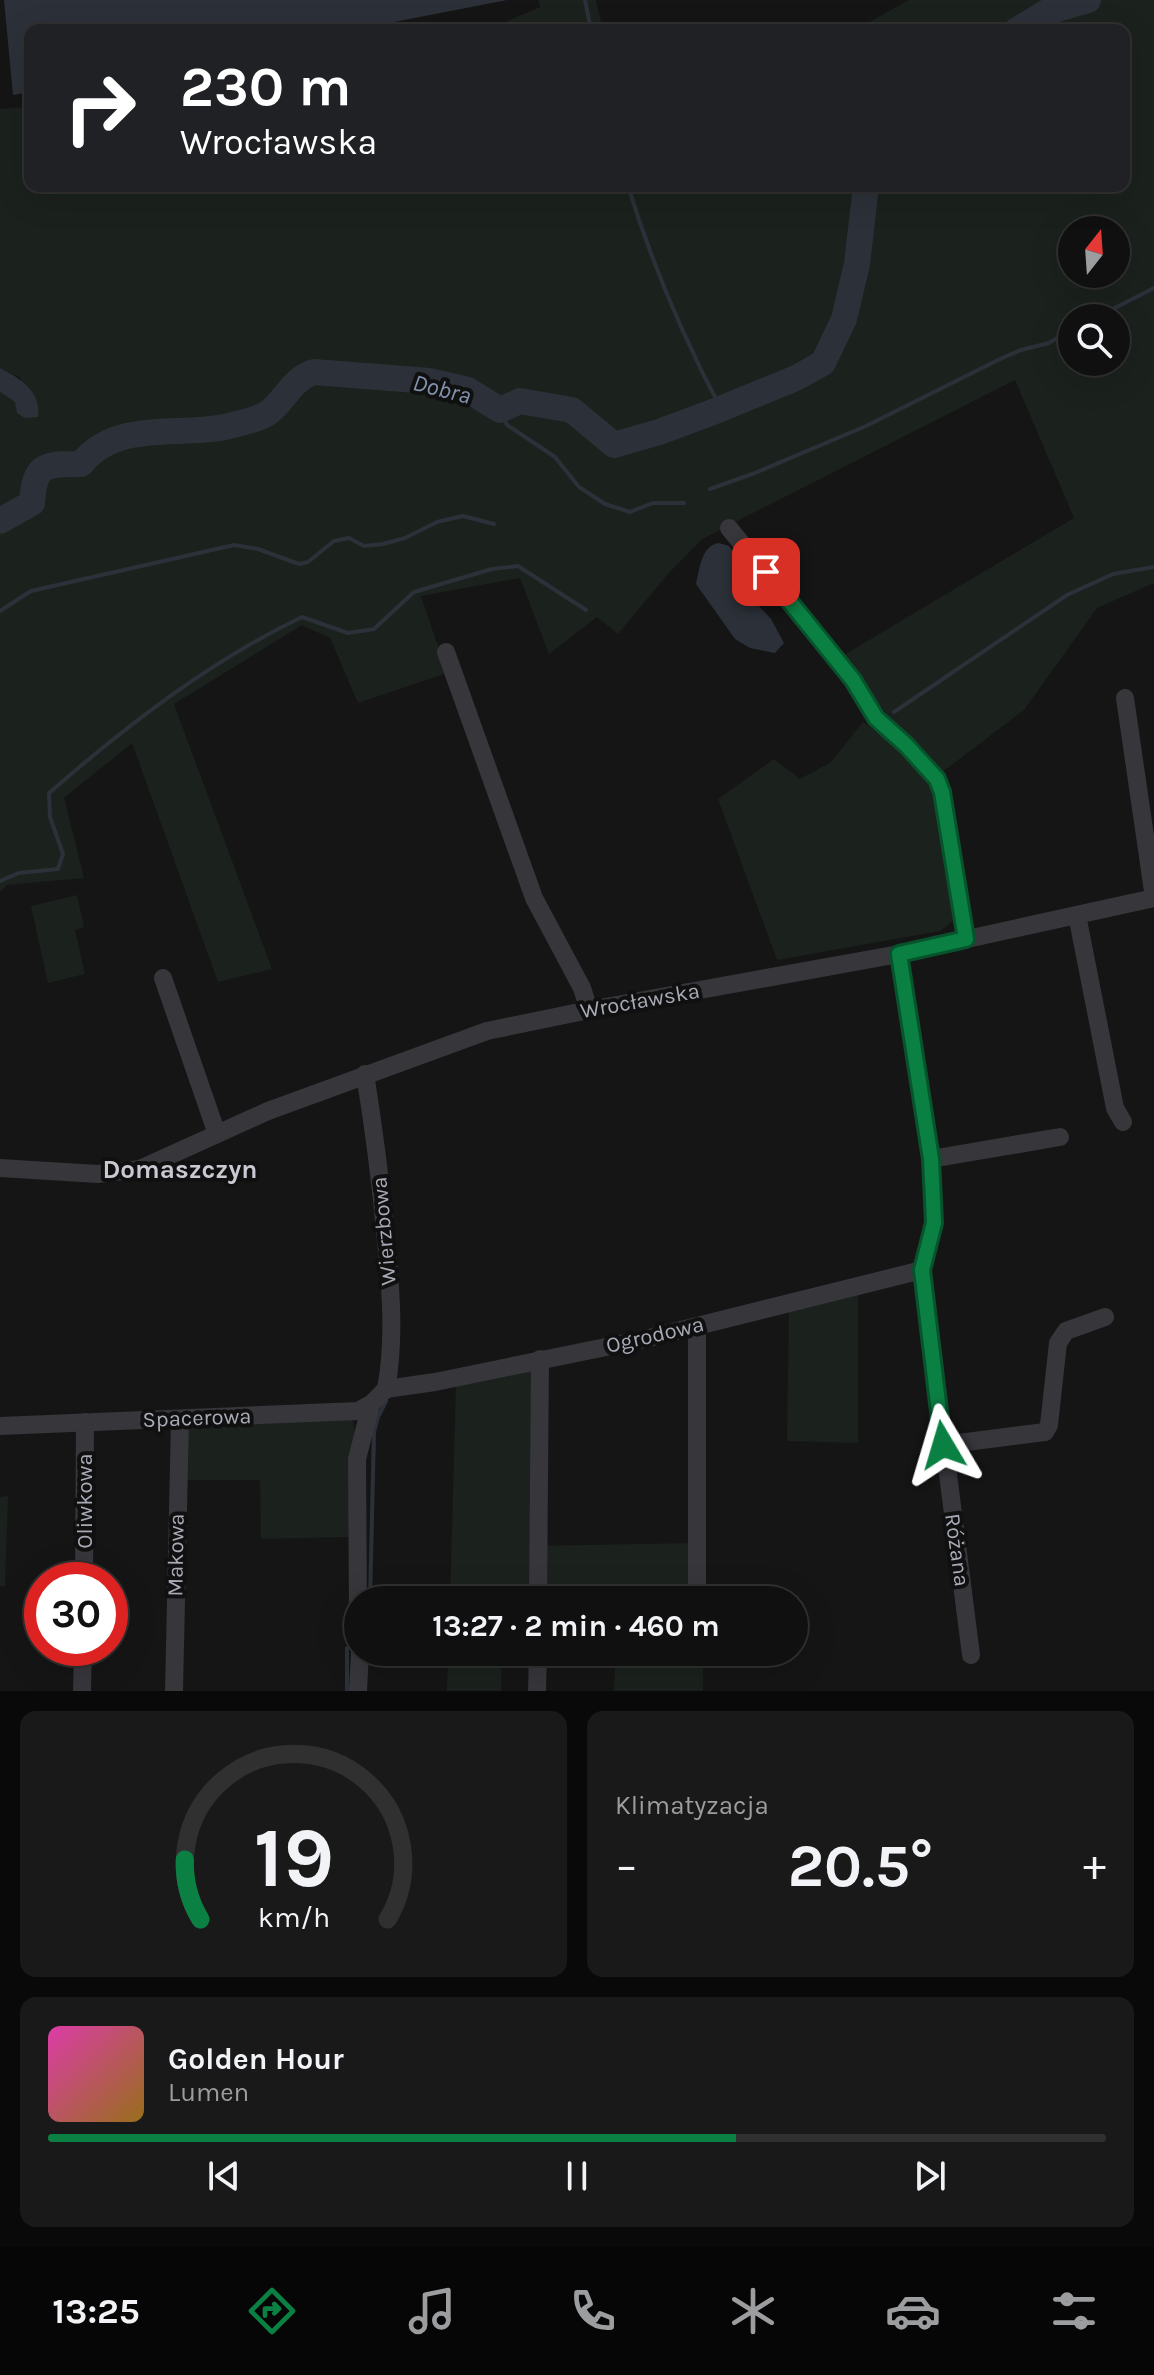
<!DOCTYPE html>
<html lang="pl">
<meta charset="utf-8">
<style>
:root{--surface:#101010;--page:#191919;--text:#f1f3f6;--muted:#9c9d9f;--line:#303030;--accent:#0b8043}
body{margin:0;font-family:Karla,sans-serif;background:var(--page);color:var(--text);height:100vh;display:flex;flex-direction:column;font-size:30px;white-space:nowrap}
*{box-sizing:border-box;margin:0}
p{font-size:26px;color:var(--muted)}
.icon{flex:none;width:44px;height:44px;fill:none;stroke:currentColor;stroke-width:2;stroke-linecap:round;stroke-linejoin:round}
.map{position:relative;height:1691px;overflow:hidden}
.panel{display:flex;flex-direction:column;gap:20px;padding:20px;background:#090909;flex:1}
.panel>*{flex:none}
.hud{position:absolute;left:24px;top:24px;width:1106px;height:168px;border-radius:16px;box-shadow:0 8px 32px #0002,0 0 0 2px var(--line);background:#202124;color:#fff;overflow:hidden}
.needle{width:52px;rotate:17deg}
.buttons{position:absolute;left:1058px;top:216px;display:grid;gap:16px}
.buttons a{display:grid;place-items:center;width:72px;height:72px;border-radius:50%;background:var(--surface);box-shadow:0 8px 32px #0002,0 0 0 2px var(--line);font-size:40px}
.speed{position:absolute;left:24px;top:1562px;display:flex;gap:16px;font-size:40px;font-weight:700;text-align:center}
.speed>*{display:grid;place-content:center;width:104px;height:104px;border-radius:50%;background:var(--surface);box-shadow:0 8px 32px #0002,0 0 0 2px var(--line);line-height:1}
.speed .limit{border:12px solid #d22;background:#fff;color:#111}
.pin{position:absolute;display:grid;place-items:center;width:68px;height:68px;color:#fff;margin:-34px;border-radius:16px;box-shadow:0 4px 12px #0006}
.me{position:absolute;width:88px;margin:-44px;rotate:353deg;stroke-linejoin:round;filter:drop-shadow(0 0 6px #0008)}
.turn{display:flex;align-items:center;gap:28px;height:168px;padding:0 24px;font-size:36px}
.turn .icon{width:104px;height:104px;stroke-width:2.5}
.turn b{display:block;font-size:56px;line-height:68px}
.big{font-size:60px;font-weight:700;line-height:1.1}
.panel .tile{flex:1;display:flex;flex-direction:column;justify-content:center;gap:12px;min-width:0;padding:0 28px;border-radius:16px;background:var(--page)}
.panel .dial{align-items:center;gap:0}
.dial svg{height:208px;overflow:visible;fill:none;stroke:var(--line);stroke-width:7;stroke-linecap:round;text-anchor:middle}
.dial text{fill:var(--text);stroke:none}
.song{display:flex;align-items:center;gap:24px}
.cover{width:96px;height:96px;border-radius:12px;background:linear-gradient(135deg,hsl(320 70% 55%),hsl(40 70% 35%))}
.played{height:8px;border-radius:4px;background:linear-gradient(90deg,var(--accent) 65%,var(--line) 65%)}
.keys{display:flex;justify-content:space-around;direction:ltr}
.heat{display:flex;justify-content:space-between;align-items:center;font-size:44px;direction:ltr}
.panel .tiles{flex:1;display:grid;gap:20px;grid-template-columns:1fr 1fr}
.tile:last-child{grid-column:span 2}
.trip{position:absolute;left:344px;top:1586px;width:464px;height:80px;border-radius:40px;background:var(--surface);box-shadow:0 8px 32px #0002,0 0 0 2px var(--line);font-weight:700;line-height:80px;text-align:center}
.tab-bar{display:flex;height:128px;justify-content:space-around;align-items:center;background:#060606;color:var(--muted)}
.tab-bar .icon{width:56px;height:56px}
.tab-bar .active{color:var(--accent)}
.tab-bar b{font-size:36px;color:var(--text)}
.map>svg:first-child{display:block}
.green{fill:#1b211d;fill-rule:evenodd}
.water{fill:#2c3139}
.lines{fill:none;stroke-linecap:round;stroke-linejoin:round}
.stream{stroke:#2c3139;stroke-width:4}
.river{stroke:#2c3139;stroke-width:26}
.street{stroke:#36363b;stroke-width:18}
.route-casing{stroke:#07532c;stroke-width:20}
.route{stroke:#0b8043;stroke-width:14}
.labels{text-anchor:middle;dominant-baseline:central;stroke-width:8;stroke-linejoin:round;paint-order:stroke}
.street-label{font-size:22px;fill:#a8aab5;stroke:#101011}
.water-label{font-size:24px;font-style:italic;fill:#8292ad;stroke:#101011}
.quarter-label{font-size:26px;font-weight:bold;fill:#c9c9d2;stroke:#101011}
</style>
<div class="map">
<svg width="1154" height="1691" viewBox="0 0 1154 1691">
<rect width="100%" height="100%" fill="#151516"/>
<!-- green -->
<g class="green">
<path d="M538,0H596L603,30H481L492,28L540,7Z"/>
<path d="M909,0H1060L1046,3L1005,30H855Z"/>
<path d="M1096,0H1154V583L1097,608L1024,710L941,773L888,716L844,655L1074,518L1015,380L702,539L668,574L618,634L597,617L549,654L520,578L421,596L447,673L358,703L330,638L302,625L174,704L272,969L218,982L132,743L64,798L84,878L7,885L0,892V392L15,402L21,378L0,368V109L30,107V186H642L645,190L656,186H862L854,260L844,299L824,344L810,366L757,391L761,398C782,390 804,383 822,368C830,361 835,347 839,336C860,288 864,238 870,186H1124V30H1030ZM1072,230H1116V274H1072ZM1072,318H1116V362H1072Z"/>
<path d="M863,722L912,759L937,796L957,918L940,931L777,960L718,799L774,759L800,779L831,762Z"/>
<path d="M77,895L84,927L75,930L85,974L48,983L31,906Z"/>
<path d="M858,1292V1443L787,1441L789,1310Z"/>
<path d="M532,1369L530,1546L694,1543L692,1600H450L456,1385Z"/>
<path d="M352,1416L356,1440L348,1537L261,1539L260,1480H184L187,1423Z"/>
<path d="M8,1496L5,1586H0V1497Z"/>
<path d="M448,1652H502L501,1691H447Z"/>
<path d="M617,1664L703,1665V1691H614L615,1665Z"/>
</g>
<!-- water -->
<g class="water">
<path d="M4,0H507L353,30H30V92L13,95Z"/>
<path d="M0,368C20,378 42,392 38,417L25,418L17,413L15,402L0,392Z"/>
<path d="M719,543L729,546L753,580L757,604L771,619L784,643L775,653L750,648L735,639L696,584C700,568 701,546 719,543Z"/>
</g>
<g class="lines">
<!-- stream -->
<g class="stream">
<path d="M585,0L591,30"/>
<path d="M628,186C652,264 683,337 721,409"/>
<path d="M1095,318L1154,288"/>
<path d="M500,410L507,425L555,457L579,487L605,504L630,512L653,503H684"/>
<path d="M710,489L755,473L866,426L998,360L1021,350L1049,343L1072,329"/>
<path d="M0,611L31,591L234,545L258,549L299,564L308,562L334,541L349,538L364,546L383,544L405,538L437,522L463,516L494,524"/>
<path d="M894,712L1067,595L1113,574L1154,567"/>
<path d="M0,881L19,873L58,869L63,854L50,817L49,793C126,726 210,661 302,617L348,633L374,629L414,592L492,569L518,566L586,610"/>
<path d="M370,1600L374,1432L378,1417L386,1401"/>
<path d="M347,1648V1691"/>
</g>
<!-- river -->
<g class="river">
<path d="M1017,30L1047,12L1088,0"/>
<path d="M0,521L32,503C35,463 44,464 81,464C119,417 183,439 233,425C244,422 260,419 268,413C285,400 293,378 314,372L429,381L468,390L500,410L520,401L572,410L614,445L659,432L713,412L796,378L823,363L844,319L857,264L866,186"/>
</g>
<!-- street -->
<g class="street">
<path d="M729,528L853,680L876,718L906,745L937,779L942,792L966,939"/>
<path d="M446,652L534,898L582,988L589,1010"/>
<path d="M1125,698L1154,898"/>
<path d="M1077,915L1115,1108L1123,1122"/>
<path d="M899,954L931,1159L934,1223L922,1270L971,1655"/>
<path d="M163,978L217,1134"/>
<path d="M365,1074C374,1129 381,1185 386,1241C391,1290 395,1341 386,1389"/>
<path d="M931,1159L1060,1137"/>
<path d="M0,1168L98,1174L140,1169L268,1111L487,1031L589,1010L899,954L1154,898"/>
<path d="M386,1389L435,1382L645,1339L922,1270"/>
<path d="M0,1426L358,1411L371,1404L386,1389"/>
<path d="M943,1445L1045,1432L1049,1425L1058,1343L1066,1331L1105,1317"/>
<path d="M84,1580L85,1422"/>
<path d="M538,1600L540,1359"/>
<path d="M697,1600V1326"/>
<path d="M358,1614L357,1459L371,1404"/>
<path d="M82,1691L83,1648"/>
<path d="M174,1691L180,1419"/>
<path d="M358,1691L360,1652"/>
<path d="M537,1691L538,1652"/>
</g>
</g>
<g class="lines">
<!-- route casing -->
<g class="route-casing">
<path id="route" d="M766,572L853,680L876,718L906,745L937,779L942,792L966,939L899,954L931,1159L934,1223L922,1270L943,1445"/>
</g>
<!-- route -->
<use href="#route" class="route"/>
</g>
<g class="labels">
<!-- street labels -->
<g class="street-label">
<text transform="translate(640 1001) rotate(-10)">Wrocławska</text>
<text transform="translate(384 1231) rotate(-95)">Wierzbowa</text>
<text transform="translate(655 1335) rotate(-13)">Ogrodowa</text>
<text transform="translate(197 1418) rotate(-2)">Spacerowa</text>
<text transform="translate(85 1501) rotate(-90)">Oliwkowa</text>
<text transform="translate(957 1550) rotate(82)">Różana</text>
<text transform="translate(176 1555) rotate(-89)">Makowa</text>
</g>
<!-- water labels -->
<g class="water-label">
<text transform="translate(442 389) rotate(14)">Dobra</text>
</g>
<!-- quarter labels -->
<g class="quarter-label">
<text x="180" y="1169">Domaszczyn</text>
</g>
</g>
</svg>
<div class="buttons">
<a><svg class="needle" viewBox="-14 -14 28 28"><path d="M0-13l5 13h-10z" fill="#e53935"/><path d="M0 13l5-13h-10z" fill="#9c9d9f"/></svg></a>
<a><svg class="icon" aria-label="search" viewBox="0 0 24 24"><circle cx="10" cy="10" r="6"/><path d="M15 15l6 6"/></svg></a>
</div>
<div class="speed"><div class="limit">30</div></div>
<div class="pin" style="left:766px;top:572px;background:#d93025"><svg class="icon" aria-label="arrive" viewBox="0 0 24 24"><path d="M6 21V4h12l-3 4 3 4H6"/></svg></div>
<svg class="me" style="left:943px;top:1445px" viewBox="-20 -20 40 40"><path d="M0-17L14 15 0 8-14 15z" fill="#0b8043" stroke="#fff" stroke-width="4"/></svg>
<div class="trip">13:27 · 2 min · 460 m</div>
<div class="hud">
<div class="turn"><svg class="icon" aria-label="right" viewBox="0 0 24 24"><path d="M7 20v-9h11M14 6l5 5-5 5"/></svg><div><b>230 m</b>Wrocławska</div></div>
</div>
</div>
<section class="panel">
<div class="tiles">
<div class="tile dial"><svg viewBox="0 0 100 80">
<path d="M14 69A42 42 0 1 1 86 69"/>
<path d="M14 69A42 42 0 0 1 8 46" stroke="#0b8043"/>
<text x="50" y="56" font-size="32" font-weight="700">19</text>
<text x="50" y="72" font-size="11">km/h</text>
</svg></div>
<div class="tile"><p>Klimatyzacja</p>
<div class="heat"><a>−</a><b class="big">20.5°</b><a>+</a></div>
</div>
<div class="tile">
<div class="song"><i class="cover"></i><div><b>Golden Hour</b><p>Lumen</p></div></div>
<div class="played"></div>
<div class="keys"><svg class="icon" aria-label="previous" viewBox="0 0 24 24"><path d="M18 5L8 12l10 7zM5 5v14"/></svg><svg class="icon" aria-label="pause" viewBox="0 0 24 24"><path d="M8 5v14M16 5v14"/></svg><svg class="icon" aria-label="next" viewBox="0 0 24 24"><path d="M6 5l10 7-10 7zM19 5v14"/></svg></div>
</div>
</div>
</section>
<nav class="tab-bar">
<b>13:25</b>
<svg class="icon active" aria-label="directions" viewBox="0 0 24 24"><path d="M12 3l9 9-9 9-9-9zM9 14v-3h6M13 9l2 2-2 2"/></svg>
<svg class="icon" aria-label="music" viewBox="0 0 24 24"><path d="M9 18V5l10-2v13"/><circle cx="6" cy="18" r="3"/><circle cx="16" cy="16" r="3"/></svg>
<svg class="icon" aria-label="phone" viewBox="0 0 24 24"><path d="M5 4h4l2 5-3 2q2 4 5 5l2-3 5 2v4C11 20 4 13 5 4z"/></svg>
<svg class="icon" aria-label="climate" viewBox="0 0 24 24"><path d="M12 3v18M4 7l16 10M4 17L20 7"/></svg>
<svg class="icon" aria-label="car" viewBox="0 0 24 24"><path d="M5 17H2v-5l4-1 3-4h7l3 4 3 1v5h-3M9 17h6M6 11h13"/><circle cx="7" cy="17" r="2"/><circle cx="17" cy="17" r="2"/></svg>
<svg class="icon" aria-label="filters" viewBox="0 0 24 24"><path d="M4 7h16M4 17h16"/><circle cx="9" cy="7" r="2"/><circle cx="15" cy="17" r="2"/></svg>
</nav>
